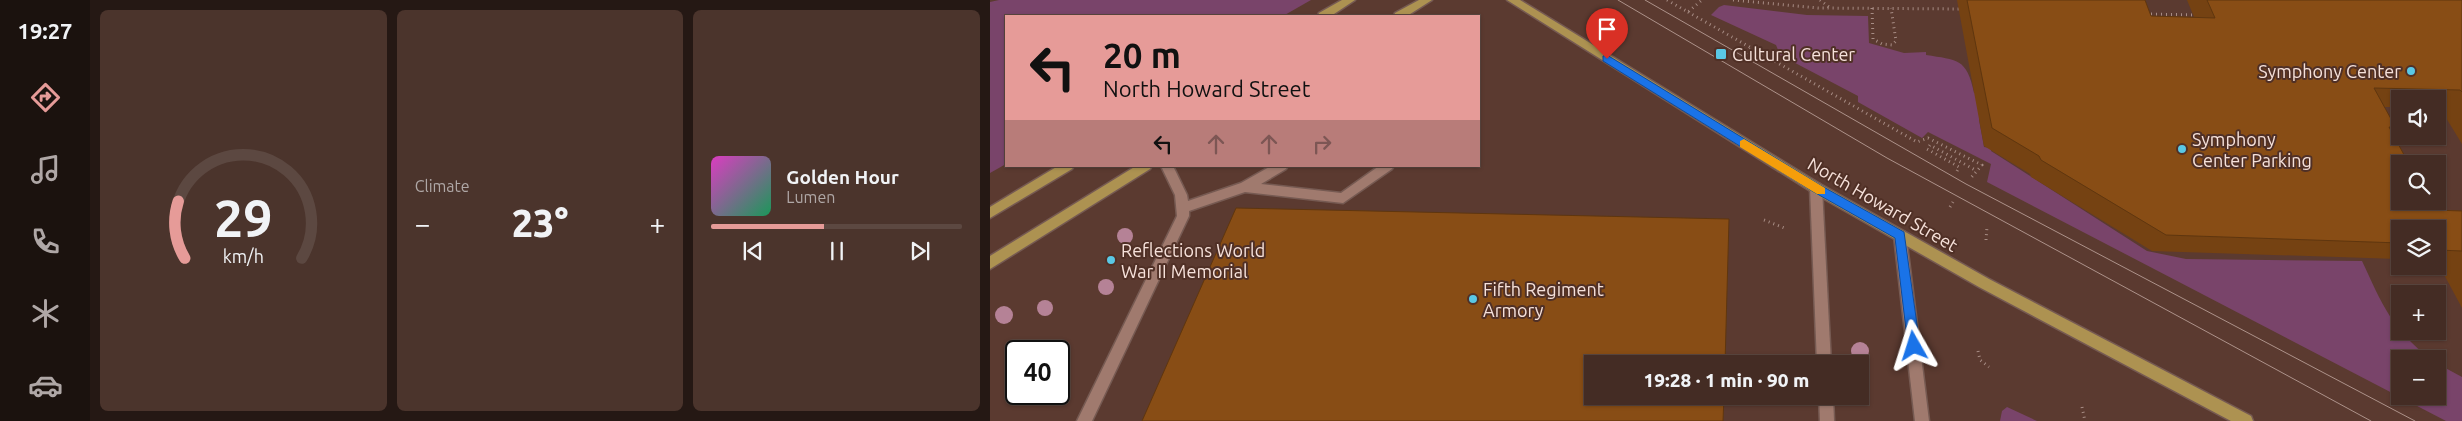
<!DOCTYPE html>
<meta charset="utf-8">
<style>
:root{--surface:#442c24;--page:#4b342c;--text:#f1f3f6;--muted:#afa7a6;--line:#5c4841;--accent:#e69b98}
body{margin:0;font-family:Ubuntu,sans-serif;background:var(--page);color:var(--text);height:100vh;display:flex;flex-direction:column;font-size:19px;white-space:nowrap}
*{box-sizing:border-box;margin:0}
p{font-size:16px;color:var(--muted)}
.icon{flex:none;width:28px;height:28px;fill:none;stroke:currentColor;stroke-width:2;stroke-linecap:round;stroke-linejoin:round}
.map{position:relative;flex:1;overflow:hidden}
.sheet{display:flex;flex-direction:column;gap:10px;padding:10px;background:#251814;width:900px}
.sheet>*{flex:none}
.top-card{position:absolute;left:15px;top:15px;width:475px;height:152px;border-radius:0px;box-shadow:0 1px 4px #0004,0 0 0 1px var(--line);background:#e69b98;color:#111;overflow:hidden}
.fabs{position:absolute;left:1401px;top:90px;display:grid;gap:10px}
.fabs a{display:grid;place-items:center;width:55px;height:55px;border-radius:0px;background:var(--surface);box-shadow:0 1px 4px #0004,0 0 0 1px var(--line);font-size:25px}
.speed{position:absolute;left:15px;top:340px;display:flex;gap:10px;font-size:25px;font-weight:700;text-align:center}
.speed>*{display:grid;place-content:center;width:65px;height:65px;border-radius:50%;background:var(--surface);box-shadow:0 1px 4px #0004,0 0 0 1px var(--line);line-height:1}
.speed .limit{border:2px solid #111;border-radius:8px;background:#fff;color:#111}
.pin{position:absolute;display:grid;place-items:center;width:42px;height:42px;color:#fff;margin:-51px -21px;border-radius:50% 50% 50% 0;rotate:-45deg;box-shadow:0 0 5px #0007}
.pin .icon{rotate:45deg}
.me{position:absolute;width:55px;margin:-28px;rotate:354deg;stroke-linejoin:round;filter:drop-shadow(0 0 4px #0008)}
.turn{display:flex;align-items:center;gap:18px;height:105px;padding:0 15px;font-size:22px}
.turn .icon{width:65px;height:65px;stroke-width:2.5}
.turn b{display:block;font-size:35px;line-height:42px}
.lanes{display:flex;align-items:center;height:48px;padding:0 15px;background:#0003;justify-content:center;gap:25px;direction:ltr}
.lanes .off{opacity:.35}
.big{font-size:38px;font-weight:800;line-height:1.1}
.sheet .tile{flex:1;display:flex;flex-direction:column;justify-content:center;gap:8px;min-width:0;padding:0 18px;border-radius:8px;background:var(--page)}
.sheet .dial{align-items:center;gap:0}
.dial svg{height:130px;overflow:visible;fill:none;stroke:var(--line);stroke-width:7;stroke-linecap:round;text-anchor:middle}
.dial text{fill:var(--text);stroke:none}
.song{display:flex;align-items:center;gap:15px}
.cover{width:60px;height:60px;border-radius:8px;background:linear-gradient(135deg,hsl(310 70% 55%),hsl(150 70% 35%))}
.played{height:5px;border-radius:2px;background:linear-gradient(90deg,var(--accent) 45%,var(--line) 45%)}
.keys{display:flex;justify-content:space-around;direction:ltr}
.heat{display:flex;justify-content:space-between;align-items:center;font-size:28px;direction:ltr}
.sheet .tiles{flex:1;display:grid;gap:10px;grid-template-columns:repeat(3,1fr)}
.trip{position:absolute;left:594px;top:355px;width:285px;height:50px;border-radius:0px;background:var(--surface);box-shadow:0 1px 4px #0004,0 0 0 1px var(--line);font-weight:800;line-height:50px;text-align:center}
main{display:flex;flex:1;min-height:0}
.tab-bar{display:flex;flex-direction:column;width:90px;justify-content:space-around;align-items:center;background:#1b120e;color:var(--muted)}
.tab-bar .icon{width:35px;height:35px}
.tab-bar .current{color:var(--accent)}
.tab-bar b{font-size:22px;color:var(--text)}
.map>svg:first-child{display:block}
.green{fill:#79446a}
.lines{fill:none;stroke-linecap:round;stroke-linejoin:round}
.minor-casing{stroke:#765a52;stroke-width:3}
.major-casing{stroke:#765a52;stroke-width:3}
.path{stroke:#a78c84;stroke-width:3;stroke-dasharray:1 4;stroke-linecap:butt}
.minor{fill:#a07a6e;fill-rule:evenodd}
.major{fill:#ad9251;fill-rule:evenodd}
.tram{stroke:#ad928a;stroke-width:1}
.tree{fill:#b58296}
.wall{fill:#754212}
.building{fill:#884d15;stroke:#5f360f}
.route{fill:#1a73e8;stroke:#114b97}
.slow{fill:#f59e0b}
.poi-dot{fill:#5ac8e5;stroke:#503026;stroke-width:2}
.labels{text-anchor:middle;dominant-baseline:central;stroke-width:4;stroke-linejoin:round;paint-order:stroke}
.poi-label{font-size:18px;fill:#f6e1da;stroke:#503026;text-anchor:start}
.street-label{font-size:18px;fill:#f6e1da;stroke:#503026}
</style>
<main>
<nav class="tab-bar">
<b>19:27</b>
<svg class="icon current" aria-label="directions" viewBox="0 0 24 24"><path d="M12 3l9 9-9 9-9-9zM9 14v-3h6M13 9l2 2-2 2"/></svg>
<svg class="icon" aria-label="music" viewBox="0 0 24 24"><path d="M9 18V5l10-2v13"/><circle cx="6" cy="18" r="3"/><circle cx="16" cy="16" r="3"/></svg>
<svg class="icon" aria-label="phone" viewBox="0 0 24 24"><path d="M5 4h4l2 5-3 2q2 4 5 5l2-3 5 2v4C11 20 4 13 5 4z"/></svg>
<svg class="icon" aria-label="climate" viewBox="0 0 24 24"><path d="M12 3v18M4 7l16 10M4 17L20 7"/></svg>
<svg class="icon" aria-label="car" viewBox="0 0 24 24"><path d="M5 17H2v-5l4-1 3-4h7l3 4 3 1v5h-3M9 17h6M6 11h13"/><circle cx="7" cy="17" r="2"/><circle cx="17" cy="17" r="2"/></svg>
</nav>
<section class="sheet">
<div class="tiles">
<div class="tile dial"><svg viewBox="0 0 100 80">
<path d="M14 69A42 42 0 1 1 86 69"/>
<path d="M14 69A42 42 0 0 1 10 34" stroke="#e69b98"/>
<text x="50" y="56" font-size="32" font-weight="700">29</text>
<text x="50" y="72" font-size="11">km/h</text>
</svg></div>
<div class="tile"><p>Climate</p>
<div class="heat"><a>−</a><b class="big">23°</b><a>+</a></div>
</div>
<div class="tile">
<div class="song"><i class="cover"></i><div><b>Golden Hour</b><p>Lumen</p></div></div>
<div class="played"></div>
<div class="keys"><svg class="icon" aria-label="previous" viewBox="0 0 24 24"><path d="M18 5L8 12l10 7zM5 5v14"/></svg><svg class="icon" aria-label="pause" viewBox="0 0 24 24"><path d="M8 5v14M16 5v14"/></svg><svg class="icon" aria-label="next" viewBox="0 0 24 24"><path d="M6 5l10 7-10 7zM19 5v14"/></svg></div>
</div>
</div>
</section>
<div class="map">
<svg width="1472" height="421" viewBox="0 0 1472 421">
<rect width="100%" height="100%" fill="#5b3a30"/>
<!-- green -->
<g class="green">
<path d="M9,0H321L293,16H16V164L0,173V2Z"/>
<path d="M734,5L817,15L878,16L879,43L914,53L936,52V55C967,60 977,58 984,93H989V120L994,147L1001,148V151L1157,251L1196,259L1372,261C1392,304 1402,330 1441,359H1410V396H1448V364L1472,377V421H1456L997,182L1001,164L938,132L932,138L868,102V96L790,55L786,45L721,15L729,7Z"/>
<path d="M1017,407L1047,421H1010L1012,411Z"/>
</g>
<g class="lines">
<!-- minor casing -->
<g class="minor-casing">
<g id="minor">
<path d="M171,166H183L197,195L198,201L251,183L281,166H298L296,169L271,184L351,193L389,166H404L402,169L353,203L255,192L199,211V216L102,421H87L187,216L185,195Z"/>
<path d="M826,183L830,184L832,188L841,364H827L820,188L822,184Z"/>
<path d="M910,231L915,232L916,236L939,421H925L904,236L905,232Z"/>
<path d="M829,396H843L844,421H830Z"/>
</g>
</g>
<!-- major casing -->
<g class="major-casing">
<g id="major">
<path d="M352,0H365L341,16H328L329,13Z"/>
<path d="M429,0H442L417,16H404L405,13Z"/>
<path d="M517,0H530L830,184L999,279L1261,416L1263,421H1241L989,287L822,192Z"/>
<path d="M68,166H84L82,169L0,218V207Z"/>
<path d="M146,166H162L160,169L0,269V256Z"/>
</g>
</g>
<!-- path -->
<g class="path">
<path d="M677,0L698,12L712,0"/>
<path d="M743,0L828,8L972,9"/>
<path d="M830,0L839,7"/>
<path d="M882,8L883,39L892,44L902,45L906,41L901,8"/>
<path d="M698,12L927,142L938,138L992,165L980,179"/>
<path d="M1156,14L1207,15"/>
<path d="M756,53L762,48"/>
<path d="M967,171L969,167L937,149L940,145L987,171"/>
<path d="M960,207L963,202"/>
<path d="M774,220L797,229"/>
<path d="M996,240L997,227"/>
<path d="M988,351L990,360L999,367"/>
<path d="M1092,407L1095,421"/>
</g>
<!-- minor -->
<use href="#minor" class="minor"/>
<!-- major -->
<use href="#major" class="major"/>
<!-- tram -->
<g class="tram">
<path d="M628,0L897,158L1381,421"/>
<path d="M655,0L976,184L1425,421"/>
</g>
</g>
<!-- trees -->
<g class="tree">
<circle cx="135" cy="236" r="8"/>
<circle cx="116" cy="287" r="8"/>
<circle cx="55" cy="308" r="8"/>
<circle cx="14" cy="315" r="9"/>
<circle cx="870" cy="351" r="9"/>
</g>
<!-- wall -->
<path class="wall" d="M967,0H1155L1161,16L1204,17L1197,0H1472V144L1450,108H1448V99H1410V107H1394L1406,128L1401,131L1444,210L1472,211V308L1450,267L1424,266H1448V229H1410V264L1408,259L1162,251L1041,177L1040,174L994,146Z"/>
<!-- building -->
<g class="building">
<path d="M977,0H1155L1161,16L1225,18L1217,0H1472V92L1470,90L1384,88L1406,128L1399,127L1419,164H1410V201H1439L1444,210L1472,211V251L1448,250V229H1410V243L1176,235L1051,160L1049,156L1002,128Z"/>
<path d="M246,208L739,219L735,364H602V396H734L733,421H152Z"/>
</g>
<!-- route -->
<path class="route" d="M617,55L830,185L914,232L930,346L928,350H920L918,346L905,238L822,191L613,61V56Z"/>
<!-- slow -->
<path class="slow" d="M754,139L835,188V194H827L750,147V141Z"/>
<!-- markers -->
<g class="poi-dot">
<rect x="725" y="48" width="12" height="12" rx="2.5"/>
<circle cx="1421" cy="71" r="5"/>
<circle cx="1192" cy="149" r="5"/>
<circle cx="121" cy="260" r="5"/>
<circle cx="483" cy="299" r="5"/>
</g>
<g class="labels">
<!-- poi labels -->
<g class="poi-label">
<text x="742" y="54">Cultural Center</text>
<text x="1411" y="71" text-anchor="end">Symphony Center</text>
<text x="1202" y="139">Symphony<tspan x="1202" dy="21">Center Parking</tspan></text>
<text x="131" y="250">Reflections World<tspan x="131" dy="21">War II Memorial</tspan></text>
<text x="493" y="289">Fifth Regiment<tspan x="493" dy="21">Armory</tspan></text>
</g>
<!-- street labels -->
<g class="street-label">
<text transform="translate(893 204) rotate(30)">North Howard Street</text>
</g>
</g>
</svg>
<div class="fabs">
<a><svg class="icon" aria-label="sound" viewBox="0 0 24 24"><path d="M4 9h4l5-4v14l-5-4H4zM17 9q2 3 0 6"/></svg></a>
<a><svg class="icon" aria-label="search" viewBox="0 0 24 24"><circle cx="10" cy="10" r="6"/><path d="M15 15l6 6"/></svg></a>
<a><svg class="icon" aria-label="layers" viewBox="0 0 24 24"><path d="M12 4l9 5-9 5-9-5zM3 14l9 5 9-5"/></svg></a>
<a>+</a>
<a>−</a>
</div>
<div class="speed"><div class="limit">40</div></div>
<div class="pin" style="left:617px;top:59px;background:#d93025"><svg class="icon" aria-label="arrive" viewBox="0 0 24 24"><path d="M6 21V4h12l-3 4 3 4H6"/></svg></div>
<svg class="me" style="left:924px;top:346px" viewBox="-20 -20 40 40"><path d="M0-17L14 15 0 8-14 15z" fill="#1a73e8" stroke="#fff" stroke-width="4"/></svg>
<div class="trip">19:28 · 1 min · 90 m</div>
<div class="top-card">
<div class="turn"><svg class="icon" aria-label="left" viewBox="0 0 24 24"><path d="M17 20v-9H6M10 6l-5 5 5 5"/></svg><div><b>20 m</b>North Howard Street</div></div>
<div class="lanes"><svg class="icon" aria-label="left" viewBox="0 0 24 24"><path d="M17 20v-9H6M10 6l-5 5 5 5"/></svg><svg class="icon off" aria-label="ahead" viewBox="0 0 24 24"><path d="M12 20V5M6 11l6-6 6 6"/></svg><svg class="icon off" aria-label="ahead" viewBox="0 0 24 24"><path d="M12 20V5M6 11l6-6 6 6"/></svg><svg class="icon off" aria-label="right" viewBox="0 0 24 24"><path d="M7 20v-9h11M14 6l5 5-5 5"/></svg></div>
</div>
</div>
</main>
